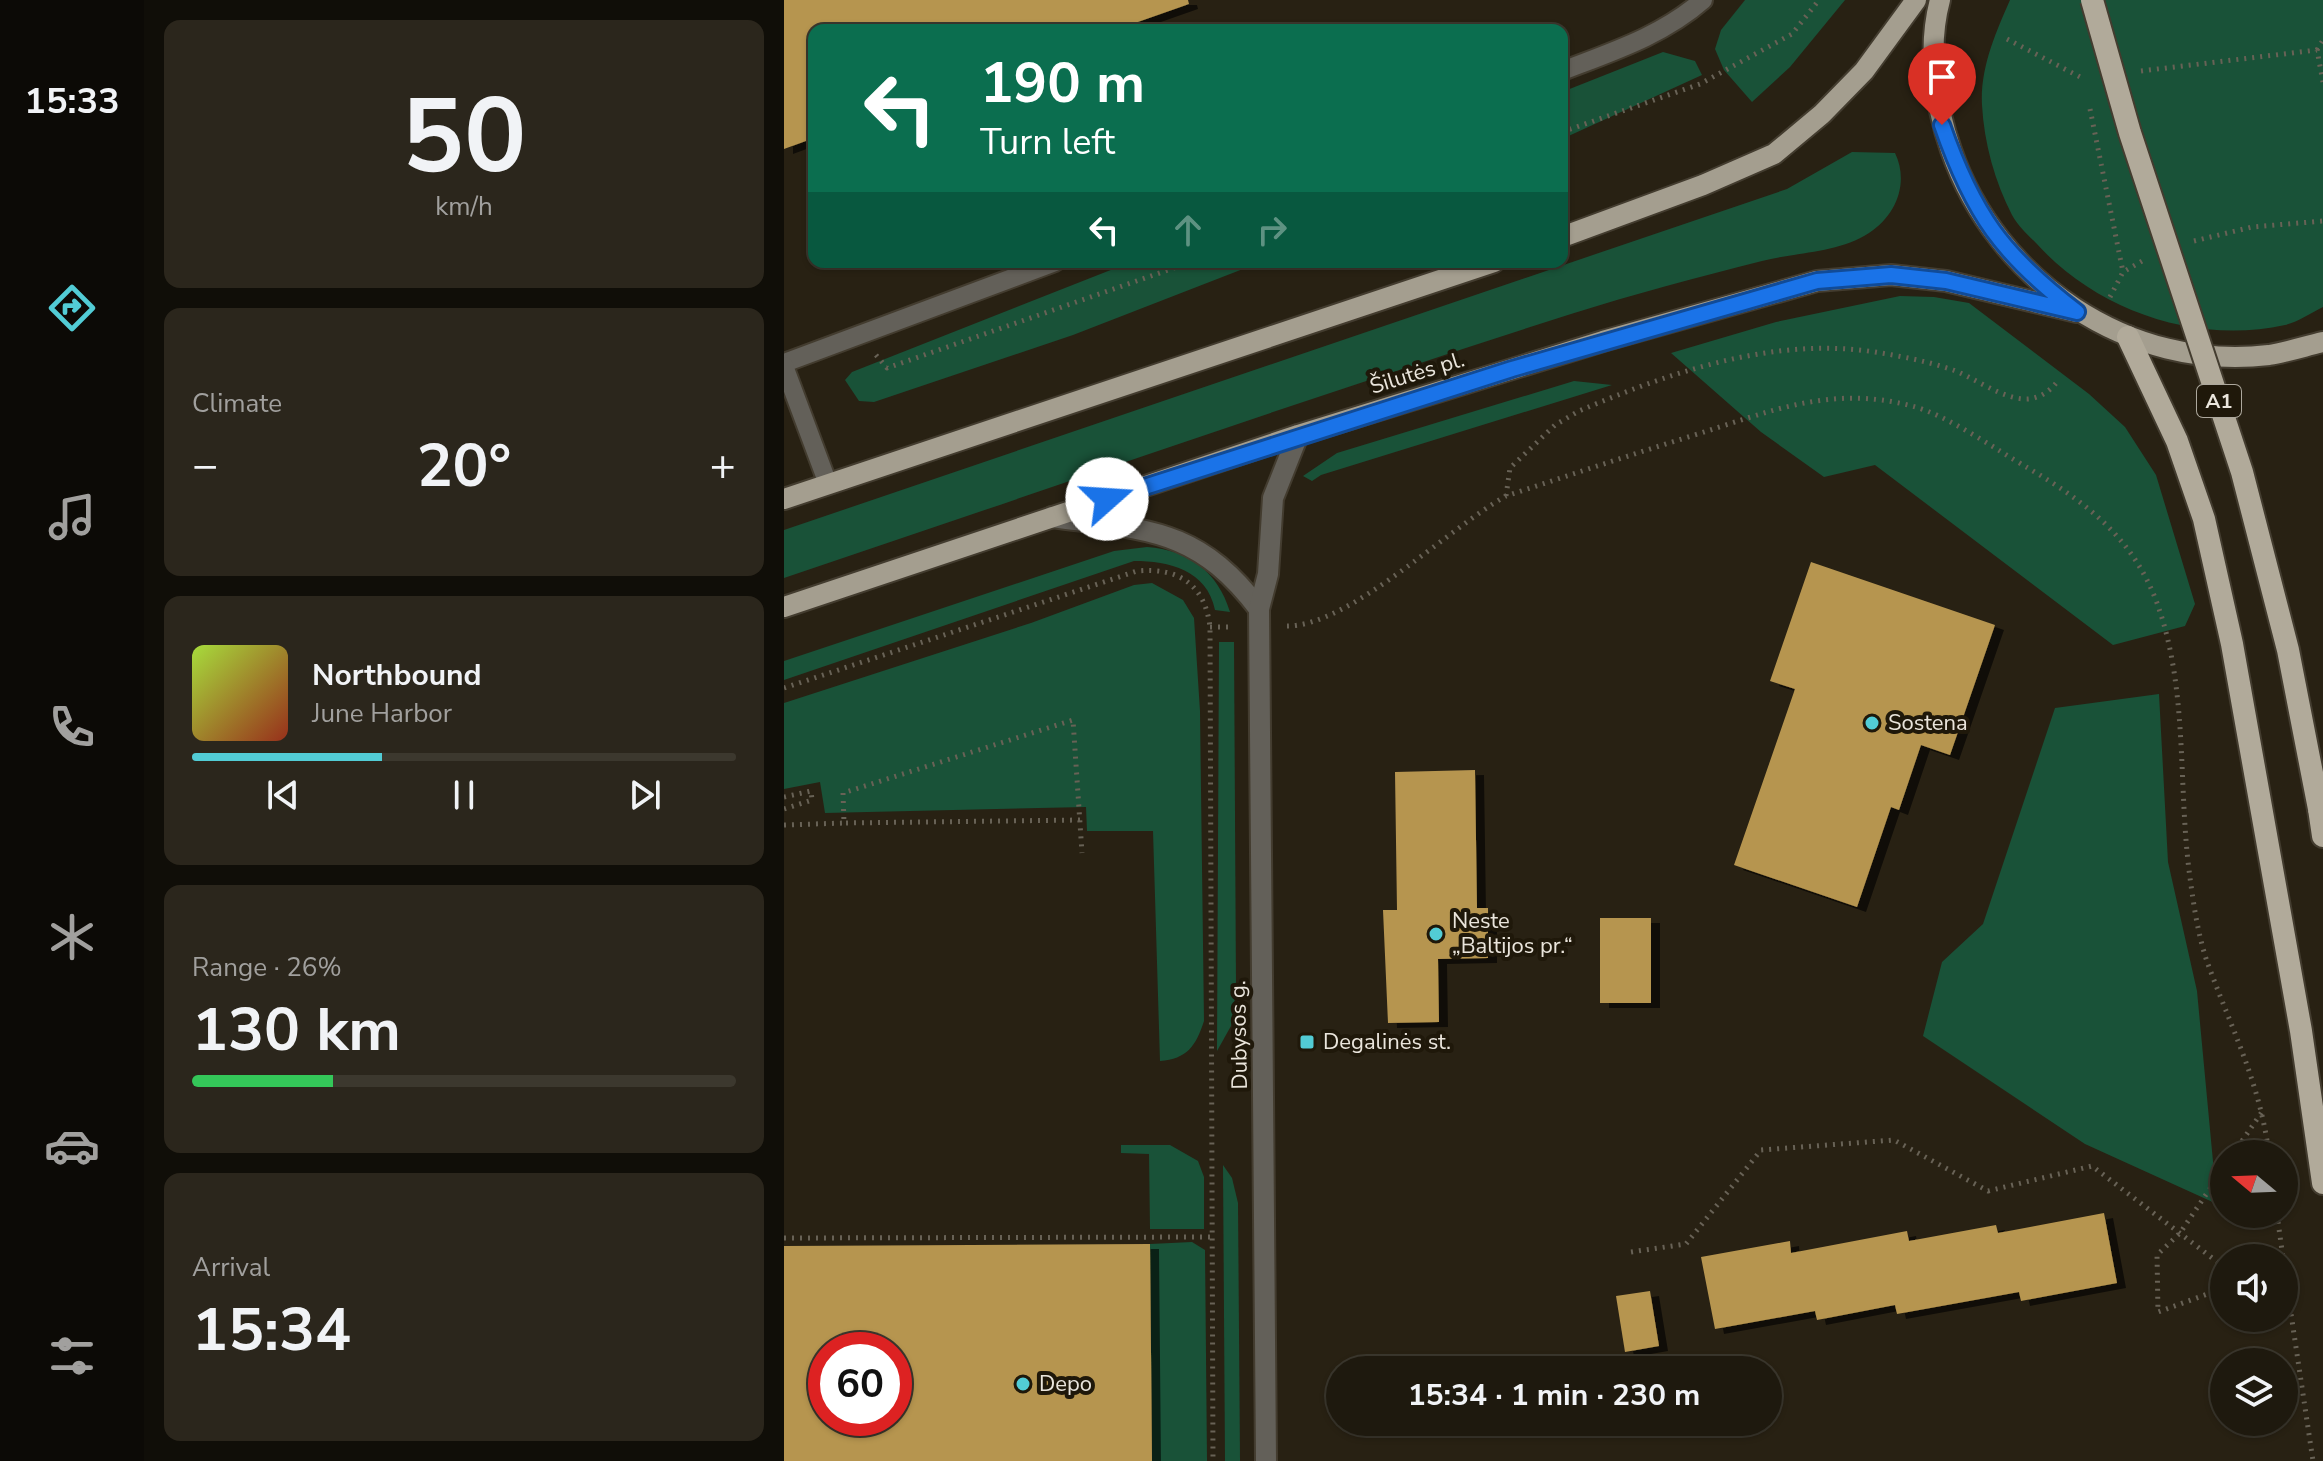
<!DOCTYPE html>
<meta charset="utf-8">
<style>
:root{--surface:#1e190e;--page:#2b261c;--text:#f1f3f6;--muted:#a1a09e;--line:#3c382e;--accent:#52ccd5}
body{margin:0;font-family:"Nunito Sans",sans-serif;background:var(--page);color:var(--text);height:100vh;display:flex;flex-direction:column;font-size:30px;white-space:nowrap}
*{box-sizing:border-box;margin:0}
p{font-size:26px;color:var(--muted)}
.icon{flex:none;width:44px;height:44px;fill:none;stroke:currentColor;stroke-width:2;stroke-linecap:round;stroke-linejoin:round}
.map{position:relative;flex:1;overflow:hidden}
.side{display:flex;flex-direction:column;gap:20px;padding:20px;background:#100e08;width:640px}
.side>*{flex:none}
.guide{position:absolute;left:24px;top:24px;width:760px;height:244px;border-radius:16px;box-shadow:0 2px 6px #0004,0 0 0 2px var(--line);background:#0b6e4f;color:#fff;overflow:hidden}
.needle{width:52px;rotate:289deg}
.fabs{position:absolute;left:1426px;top:1140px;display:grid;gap:16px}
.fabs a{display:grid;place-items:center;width:88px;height:88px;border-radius:50%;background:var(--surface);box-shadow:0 2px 6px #0004,0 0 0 2px var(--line);font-size:40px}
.speed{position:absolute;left:24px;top:1332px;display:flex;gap:16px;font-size:40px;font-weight:700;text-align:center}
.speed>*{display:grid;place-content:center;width:104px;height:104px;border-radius:50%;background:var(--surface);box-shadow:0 2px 6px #0004,0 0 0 2px var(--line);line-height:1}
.speed .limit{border:12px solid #d22;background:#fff;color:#111}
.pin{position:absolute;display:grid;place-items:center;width:68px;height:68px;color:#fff;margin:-82px -34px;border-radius:50% 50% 50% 0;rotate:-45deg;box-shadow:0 0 8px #0007}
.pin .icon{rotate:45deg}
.me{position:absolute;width:88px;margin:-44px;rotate:71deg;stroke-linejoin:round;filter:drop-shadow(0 0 6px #0008)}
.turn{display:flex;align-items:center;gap:28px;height:168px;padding:0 40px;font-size:36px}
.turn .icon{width:104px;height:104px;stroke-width:2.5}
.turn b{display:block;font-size:56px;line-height:68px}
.lanes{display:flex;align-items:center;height:76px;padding:0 40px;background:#0003;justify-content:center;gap:40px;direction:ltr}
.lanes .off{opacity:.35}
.big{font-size:60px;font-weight:700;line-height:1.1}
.side .widget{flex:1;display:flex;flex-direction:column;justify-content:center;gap:12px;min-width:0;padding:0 28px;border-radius:16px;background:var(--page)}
.side .dial{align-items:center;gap:0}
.dial b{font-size:104px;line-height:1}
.song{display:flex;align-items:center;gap:24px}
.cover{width:96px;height:96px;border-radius:12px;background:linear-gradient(135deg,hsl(80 70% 55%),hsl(10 70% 35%))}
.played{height:8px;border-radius:4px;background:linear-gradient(90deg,var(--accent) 35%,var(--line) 35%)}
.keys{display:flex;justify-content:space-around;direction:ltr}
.heat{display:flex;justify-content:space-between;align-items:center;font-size:44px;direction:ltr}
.charge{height:12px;border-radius:6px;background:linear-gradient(90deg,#34c759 26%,var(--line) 0)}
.trip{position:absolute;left:542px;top:1356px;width:456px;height:80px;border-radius:40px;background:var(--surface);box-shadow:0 2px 6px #0004,0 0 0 2px var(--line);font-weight:700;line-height:80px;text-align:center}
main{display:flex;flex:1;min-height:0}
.tabs{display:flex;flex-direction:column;width:144px;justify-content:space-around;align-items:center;background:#0c0a06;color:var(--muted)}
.tabs .icon{width:56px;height:56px}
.tabs .selected{color:var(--accent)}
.tabs b{font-size:36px;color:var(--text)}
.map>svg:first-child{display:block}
.green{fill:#195238}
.building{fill:#b69550;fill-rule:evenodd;filter:url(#shadow)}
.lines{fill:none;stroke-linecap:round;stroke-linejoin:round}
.service-casing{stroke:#433c2f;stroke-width:22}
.minor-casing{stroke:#433c2f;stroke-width:24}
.primary-casing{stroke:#433c2f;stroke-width:24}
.trunk-casing{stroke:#433c2f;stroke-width:26}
.path{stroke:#686256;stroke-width:5;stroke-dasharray:2 6;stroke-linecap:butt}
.service{stroke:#636059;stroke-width:18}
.minor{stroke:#636059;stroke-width:20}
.primary{stroke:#a49e8f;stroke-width:20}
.trunk{stroke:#b1aa9a;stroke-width:22}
.trunk-bridge-casing{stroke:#433c2f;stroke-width:26;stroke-linecap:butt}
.trunk-bridge{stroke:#b1aa9a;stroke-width:22}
.route-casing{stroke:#114b97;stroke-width:20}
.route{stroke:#1a73e8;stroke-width:14}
.poi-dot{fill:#52ccd5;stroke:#1f180a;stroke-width:3}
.labels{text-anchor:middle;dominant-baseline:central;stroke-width:8;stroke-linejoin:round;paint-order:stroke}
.shield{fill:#1f180a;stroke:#ada89d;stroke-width:2}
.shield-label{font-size:20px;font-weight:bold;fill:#eae5dc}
.street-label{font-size:22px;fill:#eae5dc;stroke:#1f180a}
.poi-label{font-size:22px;fill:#eae5dc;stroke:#1f180a;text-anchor:start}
</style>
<main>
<nav class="tabs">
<b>15:33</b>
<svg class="icon selected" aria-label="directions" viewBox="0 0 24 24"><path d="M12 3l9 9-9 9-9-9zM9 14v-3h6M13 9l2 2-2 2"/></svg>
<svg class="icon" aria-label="music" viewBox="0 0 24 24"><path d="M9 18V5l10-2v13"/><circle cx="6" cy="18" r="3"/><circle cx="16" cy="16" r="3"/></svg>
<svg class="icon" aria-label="phone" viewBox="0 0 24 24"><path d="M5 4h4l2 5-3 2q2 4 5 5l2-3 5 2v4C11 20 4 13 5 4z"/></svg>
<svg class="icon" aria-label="climate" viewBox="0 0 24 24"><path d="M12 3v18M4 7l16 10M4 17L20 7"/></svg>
<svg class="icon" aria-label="car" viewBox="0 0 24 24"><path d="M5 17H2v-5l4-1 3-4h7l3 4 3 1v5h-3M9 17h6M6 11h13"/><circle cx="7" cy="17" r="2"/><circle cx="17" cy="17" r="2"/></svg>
<svg class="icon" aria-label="filters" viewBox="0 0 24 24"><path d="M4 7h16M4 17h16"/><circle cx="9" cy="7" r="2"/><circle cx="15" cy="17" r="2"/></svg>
</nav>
<section class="side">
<div class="widget dial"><b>50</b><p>km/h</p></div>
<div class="widget"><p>Climate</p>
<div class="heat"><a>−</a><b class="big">20°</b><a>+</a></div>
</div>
<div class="widget">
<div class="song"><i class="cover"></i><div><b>Northbound</b><p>June Harbor</p></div></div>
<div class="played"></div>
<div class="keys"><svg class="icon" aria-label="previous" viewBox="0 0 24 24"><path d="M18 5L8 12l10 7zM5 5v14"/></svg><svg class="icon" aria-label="pause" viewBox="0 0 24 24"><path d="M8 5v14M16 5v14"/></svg><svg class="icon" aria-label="next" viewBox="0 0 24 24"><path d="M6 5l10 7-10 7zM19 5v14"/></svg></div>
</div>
<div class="widget"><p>Range · 26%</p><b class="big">130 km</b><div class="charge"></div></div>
<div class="widget"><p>Arrival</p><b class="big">15:34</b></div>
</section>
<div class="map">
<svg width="1539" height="1461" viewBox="0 0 1539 1461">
<defs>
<filter id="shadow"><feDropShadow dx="9" dy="5" stdDeviation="0" flood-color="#0009"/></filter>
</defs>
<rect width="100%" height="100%" fill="#282113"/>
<!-- green -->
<g class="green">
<path d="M961,0H1061L1006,67L968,102L940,70L931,49L937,30Z"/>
<path d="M1226,0H1539V307C1527,313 1514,322 1501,325C1411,345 1312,310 1252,243C1244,235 1234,226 1228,215C1211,182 1200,143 1198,105C1196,68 1212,32 1226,0Z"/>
<path d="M879,52L911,61L918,75L778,139V92Z"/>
<path d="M1068,152L1111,153C1125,182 1113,215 1085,233C1054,253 1014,252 978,261C915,277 850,294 787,314C524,398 262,490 0,578V530L1003,189Z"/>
<path d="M347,262H477L289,335L90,402L75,401L61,380L68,372Z"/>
<path d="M1116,296L1150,297L1185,303L1305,394L1341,427L1372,475L1411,604L1401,626L1329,645L1091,465L1040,477L977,432L887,353L992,322Z"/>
<path d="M790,381L828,385L537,475L528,481L519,476L553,453Z"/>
<path d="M363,547C405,550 434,572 446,612L431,610C423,570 385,561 350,561L0,680V661L330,551Z"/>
<path d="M368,583L399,600L410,618L416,711L420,1021C412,1046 403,1059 376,1061L369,831H303L302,807L41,813L36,782L0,789V703L247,623L350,585Z"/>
<path d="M435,642H450L452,990L447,1026L433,1051Z"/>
<path d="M1375,694L1384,862L1413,991L1433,1204L1301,1144L1139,1036L1158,962L1199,924L1271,708Z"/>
<path d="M337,1145H386L414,1161L420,1177V1229H366L365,1154L337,1153Z"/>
<path d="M439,1165L448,1178L454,1203L456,1461H441Z"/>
<path d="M408,1242L421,1250L423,1461H368L366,1244Z"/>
</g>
<!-- building -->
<g class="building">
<path d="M0,0H404L405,4L331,30H30V138L0,149Z"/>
<path d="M1027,562L1211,625L1166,755L1137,745L1115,810L1107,807L1073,907L950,865L1011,689L986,681Z"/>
<path d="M691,770L693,908H704V958L654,959L655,1022L604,1023L599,910H613L611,772Z"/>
<rect x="816" y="918" width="51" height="85"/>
<path d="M1320,1213L1333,1283L1237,1301L1235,1292L1113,1314L1111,1305L1033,1320L1031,1311L931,1329L917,1257L1006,1241L1007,1253L1123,1231L1125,1241L1212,1225L1214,1233Z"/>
<path d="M366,1244L368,1461H0V1246ZM42,1350H110V1418H42Z"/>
<path d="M866,1291L875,1346L841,1352L832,1296Z"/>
</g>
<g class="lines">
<!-- service casing -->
<g class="service-casing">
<g id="service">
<path d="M778,71C827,52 878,36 919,0"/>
<path d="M0,363L271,262"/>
<path d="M0,366L44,484"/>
</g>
</g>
<!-- minor casing -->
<g class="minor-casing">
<g id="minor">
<path d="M268,517C362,530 413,527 475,609"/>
<path d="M482,1461L475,609L484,574L489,498L514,435"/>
</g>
</g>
<!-- primary casing -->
<g class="primary-casing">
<g id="primary">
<path d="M1156,0C1143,48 1151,104 1167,150C1212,281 1346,372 1485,355C1503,352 1522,346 1539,342"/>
<path d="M778,237L919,185L990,154L1038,114L1080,71L1132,0"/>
<path d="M0,499L710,262"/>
<path d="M0,607L514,435L819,341L1033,281L1107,275L1162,281L1293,312"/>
</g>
</g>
<!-- trunk casing -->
<g class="trunk-casing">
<g id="trunk">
<path d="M1344,337L1393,441L1420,519L1448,644L1517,1031L1539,1183"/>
<path d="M1535,809L1539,836"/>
</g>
</g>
<!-- path -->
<g class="path">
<path d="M1223,39L1300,79"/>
<path d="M1533,50L1539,40"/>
<path d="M1357,71L1533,50L1539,82"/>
<path d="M1306,109L1339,272"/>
<path d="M778,132L916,84L1008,34L1035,0"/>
<path d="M1410,241L1468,227L1539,221"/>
<path d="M1326,297L1339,272L1360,260"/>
<path d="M92,355L103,368L407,262"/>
<path d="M722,496L726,468L771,425L795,411C889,371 995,335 1097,353C1121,357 1146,362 1169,370C1191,378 1218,399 1242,399C1255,399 1266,391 1273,382"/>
<path d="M503,626C566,626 663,529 722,496C783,476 843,456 904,437C983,413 1044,384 1128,406C1161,414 1213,450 1244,468C1302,502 1349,538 1373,603C1404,689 1394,781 1405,870C1409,901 1414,938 1425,967C1449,1032 1476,1084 1485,1154"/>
<path d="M426,627H449"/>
<path d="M0,688L353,571C395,567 421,585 426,627L429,1461"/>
<path d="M0,797L27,791L28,800L0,809"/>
<path d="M296,820L60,823L59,793L289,720L298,853"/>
<path d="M0,825L60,823"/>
<path d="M1449,1154L1480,1109"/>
<path d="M1440,1168L1396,1233L1373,1255L1374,1312L1440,1288"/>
<path d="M1493,1214L1499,1258"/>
<path d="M0,1238L427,1237"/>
<path d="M847,1252L902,1244L977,1150L1110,1140L1204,1191L1308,1166L1440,1267"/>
<path d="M1500,1267L1529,1461"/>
</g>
<!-- service -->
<use href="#service" class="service"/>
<!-- minor -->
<use href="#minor" class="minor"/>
<!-- primary -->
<use href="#primary" class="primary"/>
<!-- trunk -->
<use href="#trunk" class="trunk"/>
<!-- trunk-bridge casing -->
<g class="trunk-bridge-casing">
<path id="trunk-bridge" d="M1308,0L1346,133L1458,472L1504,650L1535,809"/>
</g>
<!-- trunk-bridge -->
<use href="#trunk-bridge" class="trunk-bridge"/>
</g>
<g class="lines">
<!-- route casing -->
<g class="route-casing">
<path id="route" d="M323,499L728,369L1033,281L1107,275L1162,281L1293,312C1218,255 1189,214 1158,125"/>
</g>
<!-- route -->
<use href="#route" class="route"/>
</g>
<!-- markers -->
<g class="poi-dot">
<circle cx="1088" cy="723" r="8"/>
<circle cx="652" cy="934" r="8"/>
<rect x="515" y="1034" width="16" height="16" rx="4"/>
<circle cx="239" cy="1384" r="8"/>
</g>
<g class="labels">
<!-- shield labels -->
<rect class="shield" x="1413" y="385" width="44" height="32" rx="6"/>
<g class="shield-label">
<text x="1435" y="401">A1</text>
</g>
<!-- street labels -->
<g class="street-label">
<text transform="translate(633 373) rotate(-17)">Šilutės pl.</text>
<text transform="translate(455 1035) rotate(-91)">Dubysos g.</text>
</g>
<!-- poi labels -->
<g class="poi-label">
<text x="1104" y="723">Sostena</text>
<text x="668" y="921">Neste<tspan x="668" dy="25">„Baltijos pr.“</tspan></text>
<text x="539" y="1042">Degalinės st.</text>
<text x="255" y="1384">Depo</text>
</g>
</g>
</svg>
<div class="fabs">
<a><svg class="needle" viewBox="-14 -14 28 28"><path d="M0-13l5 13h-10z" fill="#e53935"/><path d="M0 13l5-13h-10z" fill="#a1a09e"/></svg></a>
<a><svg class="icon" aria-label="sound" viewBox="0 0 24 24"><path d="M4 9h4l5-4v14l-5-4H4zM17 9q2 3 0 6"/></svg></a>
<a><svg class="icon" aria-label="layers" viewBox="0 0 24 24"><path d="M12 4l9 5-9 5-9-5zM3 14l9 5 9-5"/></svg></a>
</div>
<div class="speed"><div class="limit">60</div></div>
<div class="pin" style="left:1158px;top:125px;background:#d93025"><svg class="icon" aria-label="arrive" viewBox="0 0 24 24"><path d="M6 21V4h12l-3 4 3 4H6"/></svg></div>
<svg class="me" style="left:323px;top:499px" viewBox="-20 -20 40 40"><circle r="19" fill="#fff"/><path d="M0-13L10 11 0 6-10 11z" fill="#1a73e8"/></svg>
<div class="trip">15:34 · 1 min · 230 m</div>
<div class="guide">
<div class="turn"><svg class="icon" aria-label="left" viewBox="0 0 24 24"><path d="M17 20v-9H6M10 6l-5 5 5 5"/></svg><div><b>190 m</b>Turn left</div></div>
<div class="lanes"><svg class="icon" aria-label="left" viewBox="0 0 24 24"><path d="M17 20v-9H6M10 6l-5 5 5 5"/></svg><svg class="icon off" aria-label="ahead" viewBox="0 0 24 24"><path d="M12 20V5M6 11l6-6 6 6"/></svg><svg class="icon off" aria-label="right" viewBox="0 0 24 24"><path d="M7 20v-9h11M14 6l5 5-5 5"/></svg></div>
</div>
</div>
</main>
